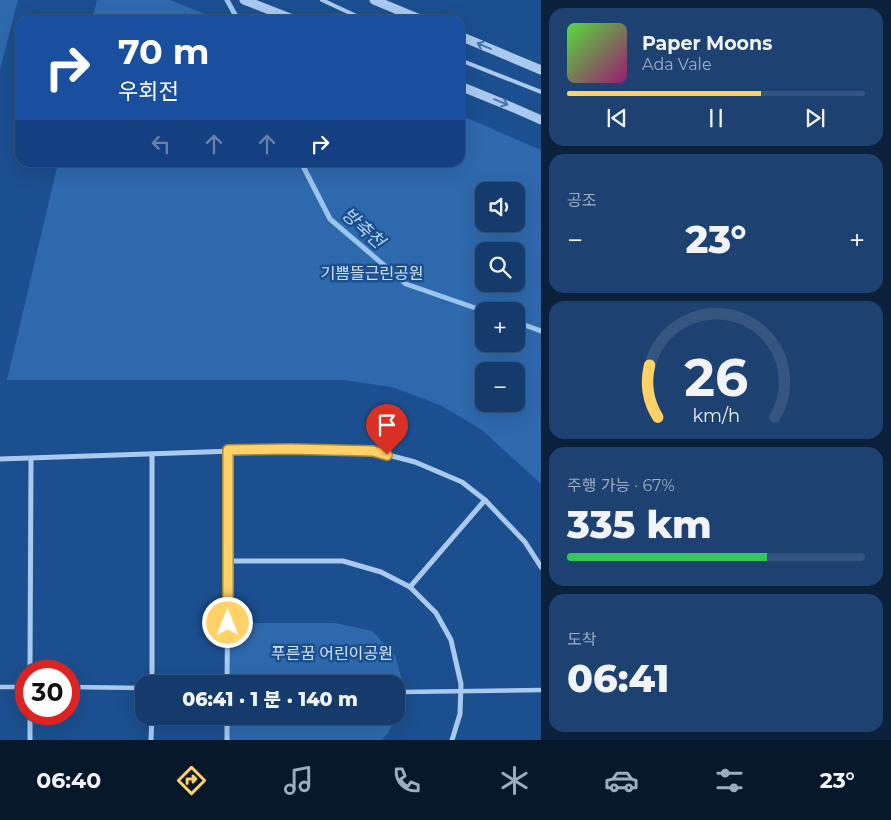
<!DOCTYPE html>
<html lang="ko">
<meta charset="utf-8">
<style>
:root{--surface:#143b6b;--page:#1d4271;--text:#f1f3f6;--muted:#9dadc1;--line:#33557e;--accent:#ffd166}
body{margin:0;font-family:Montserrat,"Noto Sans KR",sans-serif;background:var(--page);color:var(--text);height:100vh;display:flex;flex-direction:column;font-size:19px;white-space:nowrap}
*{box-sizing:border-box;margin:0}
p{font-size:16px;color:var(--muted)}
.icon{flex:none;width:28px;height:28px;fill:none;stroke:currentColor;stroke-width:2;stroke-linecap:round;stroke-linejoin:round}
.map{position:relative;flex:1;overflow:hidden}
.sheet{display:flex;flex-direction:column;gap:8px;padding:8px;background:#0b203b;width:350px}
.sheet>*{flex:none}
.guide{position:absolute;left:15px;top:15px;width:450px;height:152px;border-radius:15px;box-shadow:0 5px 20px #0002,0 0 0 1px var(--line);background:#1a4fa0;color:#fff;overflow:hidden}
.tools{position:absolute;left:475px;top:182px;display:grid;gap:10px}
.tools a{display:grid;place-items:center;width:50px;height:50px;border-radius:10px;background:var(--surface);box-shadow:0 5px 20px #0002,0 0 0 1px var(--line);font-size:25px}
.speed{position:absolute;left:15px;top:660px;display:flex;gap:10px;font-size:25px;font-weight:700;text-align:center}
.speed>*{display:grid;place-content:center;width:65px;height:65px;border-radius:50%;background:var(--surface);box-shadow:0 5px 20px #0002,0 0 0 1px var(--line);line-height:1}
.speed .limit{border:8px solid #d22;background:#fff;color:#111}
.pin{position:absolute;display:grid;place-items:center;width:42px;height:42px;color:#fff;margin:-51px -21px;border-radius:50% 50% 50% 0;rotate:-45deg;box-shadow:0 0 5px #0007}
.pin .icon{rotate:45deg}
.me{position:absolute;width:55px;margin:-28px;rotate:0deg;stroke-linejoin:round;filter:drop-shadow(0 0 4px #0008)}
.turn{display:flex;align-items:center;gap:18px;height:105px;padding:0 20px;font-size:22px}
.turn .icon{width:65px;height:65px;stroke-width:2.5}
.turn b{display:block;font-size:35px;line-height:42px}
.lanes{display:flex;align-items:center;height:48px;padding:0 20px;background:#0003;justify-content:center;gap:25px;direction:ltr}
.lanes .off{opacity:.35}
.big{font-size:38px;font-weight:800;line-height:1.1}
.sheet .card{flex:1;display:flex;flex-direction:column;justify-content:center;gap:8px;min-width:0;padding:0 18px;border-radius:15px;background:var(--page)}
.sheet .dial{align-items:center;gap:0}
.dial svg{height:130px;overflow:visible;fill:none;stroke:var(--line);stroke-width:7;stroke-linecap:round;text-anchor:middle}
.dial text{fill:var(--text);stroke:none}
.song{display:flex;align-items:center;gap:15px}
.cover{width:60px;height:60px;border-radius:8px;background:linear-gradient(135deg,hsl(110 70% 55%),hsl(320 70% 35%))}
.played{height:5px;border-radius:2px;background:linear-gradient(90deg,var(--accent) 65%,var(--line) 65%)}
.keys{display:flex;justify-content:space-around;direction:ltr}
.heat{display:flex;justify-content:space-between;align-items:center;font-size:28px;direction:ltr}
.charge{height:8px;border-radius:4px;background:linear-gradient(90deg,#34c759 67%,var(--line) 0)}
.trip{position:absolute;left:135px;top:675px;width:270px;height:50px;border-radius:15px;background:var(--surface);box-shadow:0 5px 20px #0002,0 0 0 1px var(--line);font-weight:800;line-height:50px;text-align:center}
.menu{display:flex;height:80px;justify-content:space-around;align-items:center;background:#08182b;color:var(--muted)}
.menu .icon{width:35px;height:35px}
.menu .current{color:var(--accent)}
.menu b{font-size:22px;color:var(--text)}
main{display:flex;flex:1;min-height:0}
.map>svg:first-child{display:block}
.green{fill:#2e69ad;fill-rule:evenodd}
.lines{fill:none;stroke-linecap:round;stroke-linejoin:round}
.stream{stroke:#9cc4f0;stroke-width:5}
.service{stroke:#a9c9ee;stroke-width:4}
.pedestrian{stroke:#a9c9ee;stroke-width:4.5}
.minor{stroke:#a9c9ee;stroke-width:5}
.tertiary{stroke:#a9c9ee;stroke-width:9}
.oneway{stroke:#4674ac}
.route-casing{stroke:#a68842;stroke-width:12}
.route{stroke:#ffd166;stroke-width:9}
.labels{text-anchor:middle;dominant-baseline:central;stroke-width:5;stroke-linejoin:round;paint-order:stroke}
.park-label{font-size:16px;fill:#cfe3fa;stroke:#1b4f8f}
.water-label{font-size:18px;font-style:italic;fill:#b5d3f5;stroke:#1b4f8f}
</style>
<main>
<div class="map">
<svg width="541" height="740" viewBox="0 0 541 740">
<rect width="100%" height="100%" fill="#1b4f8f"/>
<!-- green -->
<g class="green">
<path d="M0,0H18L0,70Z"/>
<path d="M97,0H170L220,20H92Z"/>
<path d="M460,115L541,150V484L482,430L440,405L392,387L343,380H7L58,163L460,162ZM484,191H516V224H484ZM484,251H516V284H484ZM484,311H516V344H484ZM484,371H516V404H484Z"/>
<path d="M227,623H335L372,631L395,655L403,684L400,709L388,733L382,740H227V716H396V684H227Z"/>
</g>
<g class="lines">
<!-- stream -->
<g class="stream">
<path d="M227,0L238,20"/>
<path d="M305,162L304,168L330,219L406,284L484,311"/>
<path d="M516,322L541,331"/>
</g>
<!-- service -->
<g class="service">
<path d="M322,0L365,20"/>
<path d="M460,60L541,92"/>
</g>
<!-- pedestrian -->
<g class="pedestrian">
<path d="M0,687H26"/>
<path d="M69,687L144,688"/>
<path d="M402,692L541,690"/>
</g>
<!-- minor -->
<g class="minor">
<path d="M0,459L291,449L373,451L415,462L462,482L485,500L525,542L541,567"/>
<path d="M228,561H343L381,572L410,587L436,613L451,640L461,684L460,714L452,740"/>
<path d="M410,587L485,500"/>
<path d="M30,671L31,459"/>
<path d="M152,684V454"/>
<path d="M227,684L229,451"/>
<path d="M30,740V714"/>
<path d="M151,740L152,716"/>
<path d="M227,740V716"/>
</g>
<!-- tertiary -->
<g class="tertiary">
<path d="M244,0L295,20"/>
<path d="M374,0L422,20"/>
<path d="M460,36L541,70"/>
<path d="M460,86L514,108L541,120"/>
</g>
</g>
<!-- one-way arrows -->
<defs><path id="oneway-shaft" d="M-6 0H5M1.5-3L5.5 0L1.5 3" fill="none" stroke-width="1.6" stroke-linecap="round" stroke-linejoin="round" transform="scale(1.25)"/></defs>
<g class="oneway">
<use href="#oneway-shaft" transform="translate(484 46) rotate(-157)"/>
<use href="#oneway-shaft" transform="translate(501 102) rotate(22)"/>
</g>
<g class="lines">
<!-- route casing -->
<g class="route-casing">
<path id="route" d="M228,623V450L291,449L373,451L387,455"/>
</g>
<!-- route -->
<use href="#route" class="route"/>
</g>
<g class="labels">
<!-- park labels -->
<g class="park-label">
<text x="372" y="273">기쁨뜰근린공원</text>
<text x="332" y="653">푸른꿈 어린이공원</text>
</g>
<!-- water labels -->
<g class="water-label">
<text transform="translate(363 228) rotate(42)">방축천</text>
</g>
</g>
</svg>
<div class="tools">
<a><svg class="icon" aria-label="sound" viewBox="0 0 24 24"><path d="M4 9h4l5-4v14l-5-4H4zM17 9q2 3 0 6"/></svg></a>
<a><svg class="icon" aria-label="search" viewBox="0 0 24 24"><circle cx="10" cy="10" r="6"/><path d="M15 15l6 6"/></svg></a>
<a>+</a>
<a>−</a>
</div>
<div class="speed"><div class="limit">30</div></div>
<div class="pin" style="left:387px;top:455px;background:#d93025"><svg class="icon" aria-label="arrive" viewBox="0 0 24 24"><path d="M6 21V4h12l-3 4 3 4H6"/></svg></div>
<svg class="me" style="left:228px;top:623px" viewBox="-20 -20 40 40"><circle r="17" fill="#ffd166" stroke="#fff" stroke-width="3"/><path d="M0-11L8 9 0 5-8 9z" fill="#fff"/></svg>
<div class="trip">06:41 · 1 분 · 140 m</div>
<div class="guide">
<div class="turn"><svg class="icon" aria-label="right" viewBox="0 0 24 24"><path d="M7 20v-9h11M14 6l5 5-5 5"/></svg><div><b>70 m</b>우회전</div></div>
<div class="lanes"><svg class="icon off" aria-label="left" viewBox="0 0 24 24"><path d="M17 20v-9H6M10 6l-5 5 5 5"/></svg><svg class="icon off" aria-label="ahead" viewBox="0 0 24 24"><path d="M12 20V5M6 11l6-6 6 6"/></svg><svg class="icon off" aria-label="ahead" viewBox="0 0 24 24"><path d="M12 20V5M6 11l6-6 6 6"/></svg><svg class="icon" aria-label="right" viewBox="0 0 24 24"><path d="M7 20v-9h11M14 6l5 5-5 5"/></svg></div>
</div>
</div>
<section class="sheet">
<div class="card">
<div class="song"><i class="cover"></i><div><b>Paper Moons</b><p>Ada Vale</p></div></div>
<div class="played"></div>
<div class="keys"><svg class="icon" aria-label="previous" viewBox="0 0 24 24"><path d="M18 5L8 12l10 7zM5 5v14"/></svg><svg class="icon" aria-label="pause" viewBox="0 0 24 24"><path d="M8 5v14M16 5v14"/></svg><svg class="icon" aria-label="next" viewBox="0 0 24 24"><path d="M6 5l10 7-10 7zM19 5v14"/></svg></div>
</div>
<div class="card"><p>공조</p>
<div class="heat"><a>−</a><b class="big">23°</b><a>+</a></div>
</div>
<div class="card dial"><svg viewBox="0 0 100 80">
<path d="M14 69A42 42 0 1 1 86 69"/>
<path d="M14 69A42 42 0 0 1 9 37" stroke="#ffd166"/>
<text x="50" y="56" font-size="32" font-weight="700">26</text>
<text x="50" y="72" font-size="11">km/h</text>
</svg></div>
<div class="card"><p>주행 가능 · 67%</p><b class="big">335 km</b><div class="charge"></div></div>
<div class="card"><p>도착</p><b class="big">06:41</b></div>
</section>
</main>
<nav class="menu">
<b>06:40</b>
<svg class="icon current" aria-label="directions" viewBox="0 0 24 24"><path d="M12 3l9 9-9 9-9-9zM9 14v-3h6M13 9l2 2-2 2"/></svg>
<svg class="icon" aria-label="music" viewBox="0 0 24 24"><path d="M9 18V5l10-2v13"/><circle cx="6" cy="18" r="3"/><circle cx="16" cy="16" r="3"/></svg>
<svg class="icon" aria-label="phone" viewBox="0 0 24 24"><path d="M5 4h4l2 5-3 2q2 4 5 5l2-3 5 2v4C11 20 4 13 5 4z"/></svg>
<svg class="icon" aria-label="climate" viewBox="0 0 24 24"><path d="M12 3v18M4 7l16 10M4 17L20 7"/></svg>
<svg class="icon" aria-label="car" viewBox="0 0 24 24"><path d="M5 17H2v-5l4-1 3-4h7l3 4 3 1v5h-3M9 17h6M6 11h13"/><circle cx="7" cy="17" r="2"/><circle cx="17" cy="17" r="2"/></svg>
<svg class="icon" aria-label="filters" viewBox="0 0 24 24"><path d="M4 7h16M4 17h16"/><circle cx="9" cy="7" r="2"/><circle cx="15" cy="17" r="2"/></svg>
<b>23°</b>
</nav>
